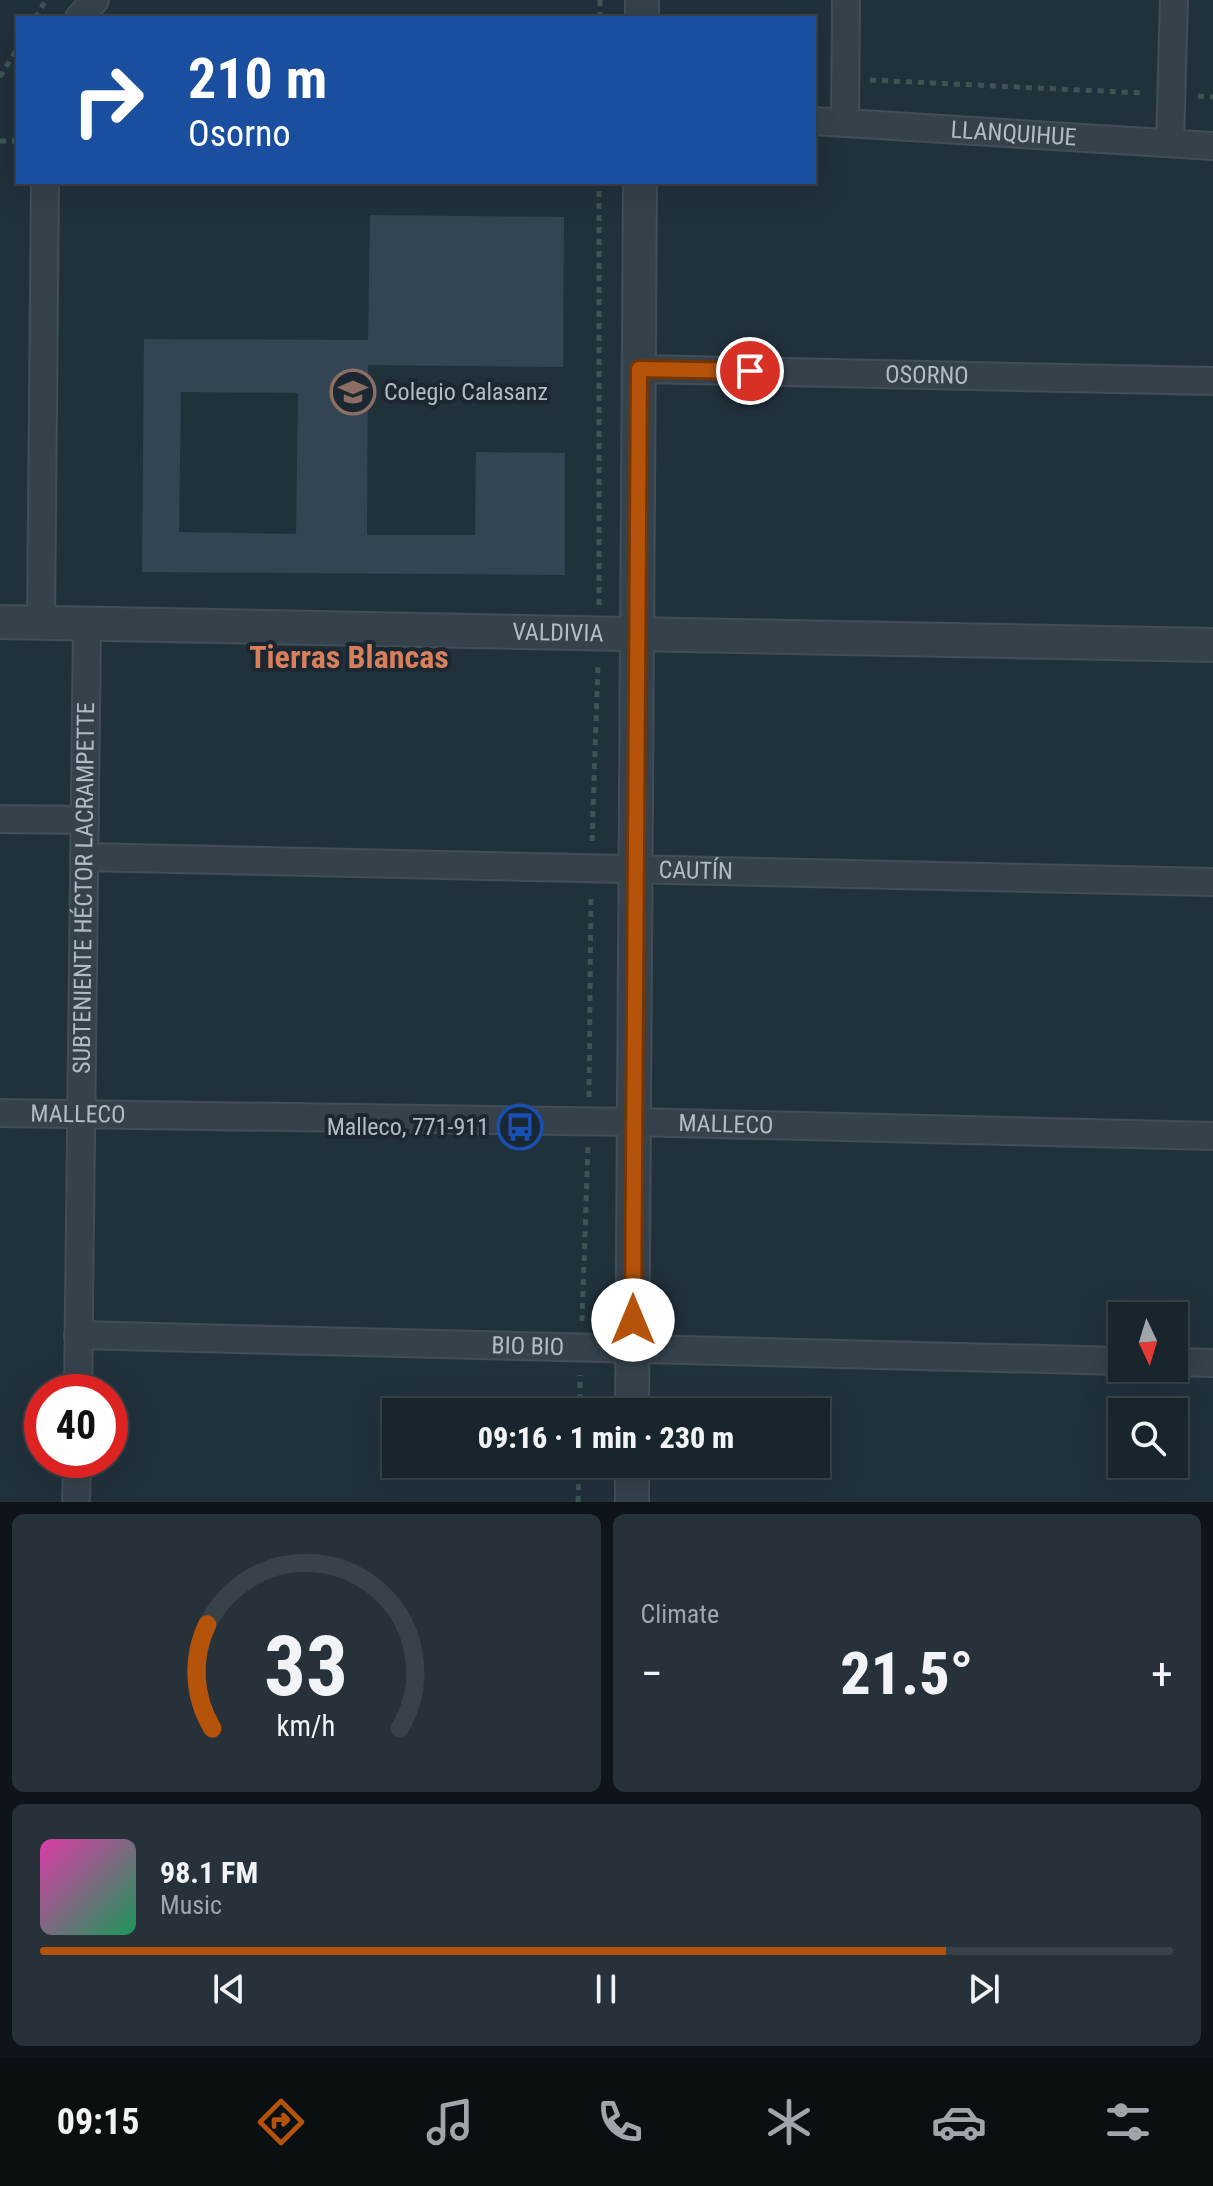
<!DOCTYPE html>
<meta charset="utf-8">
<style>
:root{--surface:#19252d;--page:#263139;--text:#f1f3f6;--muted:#9fa5aa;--line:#374249;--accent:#b45309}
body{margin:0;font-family:"Roboto Condensed",sans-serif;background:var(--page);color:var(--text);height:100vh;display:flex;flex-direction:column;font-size:30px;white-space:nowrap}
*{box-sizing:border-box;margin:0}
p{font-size:26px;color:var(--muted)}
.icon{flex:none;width:44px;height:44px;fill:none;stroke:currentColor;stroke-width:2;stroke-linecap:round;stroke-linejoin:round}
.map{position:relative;height:1502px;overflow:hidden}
.side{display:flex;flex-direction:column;gap:12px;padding:12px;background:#0e1419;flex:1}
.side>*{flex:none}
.guide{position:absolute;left:16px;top:16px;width:800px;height:168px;border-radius:0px;box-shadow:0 8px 32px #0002,0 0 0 2px var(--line);background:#1a4fa0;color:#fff;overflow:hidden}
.needle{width:52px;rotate:176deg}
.buttons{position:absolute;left:1108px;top:1302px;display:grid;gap:16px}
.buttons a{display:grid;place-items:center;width:80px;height:80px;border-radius:0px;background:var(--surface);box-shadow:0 8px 32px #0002,0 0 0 2px var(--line);font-size:40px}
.speed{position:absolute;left:24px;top:1374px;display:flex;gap:16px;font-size:40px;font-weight:700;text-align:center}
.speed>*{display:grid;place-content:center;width:104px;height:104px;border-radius:50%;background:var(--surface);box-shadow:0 8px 32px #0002,0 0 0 2px var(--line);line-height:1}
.speed .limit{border:12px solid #d22;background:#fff;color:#111}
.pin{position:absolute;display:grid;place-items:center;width:68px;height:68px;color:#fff;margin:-34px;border:4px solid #fff;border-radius:50%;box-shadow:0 2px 8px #0007}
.me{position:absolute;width:88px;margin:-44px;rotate:0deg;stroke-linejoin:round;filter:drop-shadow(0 0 6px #0008)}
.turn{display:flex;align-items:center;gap:28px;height:168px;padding:0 40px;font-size:36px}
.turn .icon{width:104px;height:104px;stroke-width:2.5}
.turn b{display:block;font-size:56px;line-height:68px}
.big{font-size:60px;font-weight:800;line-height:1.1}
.side .widget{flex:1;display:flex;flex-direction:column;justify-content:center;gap:12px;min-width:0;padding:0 28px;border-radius:12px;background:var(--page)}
.side .dial{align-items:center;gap:0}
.dial svg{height:208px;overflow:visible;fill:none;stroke:var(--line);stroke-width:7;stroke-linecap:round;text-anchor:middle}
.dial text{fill:var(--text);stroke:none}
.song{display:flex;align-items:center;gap:24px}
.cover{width:96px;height:96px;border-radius:12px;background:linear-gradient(135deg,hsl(320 70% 55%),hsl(150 70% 35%))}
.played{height:8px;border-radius:4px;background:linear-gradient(90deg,var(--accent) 80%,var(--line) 80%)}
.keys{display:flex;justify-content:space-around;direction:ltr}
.heat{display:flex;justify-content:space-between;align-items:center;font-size:44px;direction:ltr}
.side .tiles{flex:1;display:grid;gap:12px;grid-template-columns:1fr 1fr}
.widget:last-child{grid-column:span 2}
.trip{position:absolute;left:382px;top:1398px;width:448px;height:80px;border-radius:0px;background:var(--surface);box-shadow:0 8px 32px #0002,0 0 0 2px var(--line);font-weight:800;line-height:80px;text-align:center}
.dock{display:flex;height:128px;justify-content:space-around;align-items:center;background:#0a0f12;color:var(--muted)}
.dock .icon{width:56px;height:56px}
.dock .active{color:var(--accent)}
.dock b{font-size:36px;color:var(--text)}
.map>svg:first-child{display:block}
.building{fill:#334552;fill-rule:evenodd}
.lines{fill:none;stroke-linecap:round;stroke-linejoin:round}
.minor-casing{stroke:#414e58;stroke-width:30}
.tertiary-casing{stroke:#414e58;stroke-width:36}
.path{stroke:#3c5554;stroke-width:5;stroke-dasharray:6 6;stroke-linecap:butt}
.minor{stroke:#35424c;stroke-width:26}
.tertiary{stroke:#35424c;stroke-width:32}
.route-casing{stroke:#753606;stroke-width:20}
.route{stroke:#b45309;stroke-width:14}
.labels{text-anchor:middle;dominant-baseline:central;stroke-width:8;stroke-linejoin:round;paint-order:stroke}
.street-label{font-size:24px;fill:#b0bdc8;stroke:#1b2731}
.poi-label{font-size:24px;fill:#b0bdc8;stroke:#1b2731;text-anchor:start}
.district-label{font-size:32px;font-weight:bold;fill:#d97f5b;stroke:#1b2731}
</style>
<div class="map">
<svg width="1213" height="1502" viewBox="0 0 1213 1502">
<rect width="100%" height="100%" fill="#21313c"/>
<!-- building -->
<path class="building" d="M370,215L564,217L563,367L368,365L367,535H475L476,452L565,453V575L142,572L144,339L368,340ZM181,392L298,393L296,534L179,532Z"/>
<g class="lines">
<!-- minor casing -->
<g class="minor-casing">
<g id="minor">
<path d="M79,18L95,0"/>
<path id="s1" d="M814,121L1213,146"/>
<path d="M845,123L846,0"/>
<path d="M1170,143L1174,0"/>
<path id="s2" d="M639,369L1213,381"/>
<path d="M41,623L45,182"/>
<path d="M0,819L85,820"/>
<path id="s3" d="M84,857L1213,882"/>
<path id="s4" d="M0,1113L634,1122L1213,1136"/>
<path id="s5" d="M78,1335L1122,1361"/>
<path d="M1174,1362L1213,1363"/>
<path id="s6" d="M78,1392L87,624"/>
<path d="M76,1502L77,1460"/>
</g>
</g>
<!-- tertiary casing -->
<g class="tertiary-casing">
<g id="tertiary">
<path d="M642,18V0"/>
<path id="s7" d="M0,622L1213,645"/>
<path d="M632,1412L640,182"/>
<path d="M632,1502V1464"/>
</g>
</g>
<!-- path -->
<g class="path">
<path d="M35,18L46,0"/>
<path d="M600,18V0"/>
<path d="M0,77L18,47"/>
<path d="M870,80L1144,93"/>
<path d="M1198,96L1213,97"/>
<path d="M0,141H18"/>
<path d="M599,605V182"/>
<path d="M592,841L598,663"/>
<path d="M589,1097L591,895"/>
<path d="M582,1321L588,1147"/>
<path d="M580,1412V1375"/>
<path d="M578,1502L579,1464"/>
</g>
<!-- minor -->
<use href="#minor" class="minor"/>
<!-- tertiary -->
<use href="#tertiary" class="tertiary"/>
</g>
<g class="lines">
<!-- route casing -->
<g class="route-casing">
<path id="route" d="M633,1320L639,369L750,371"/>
</g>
<!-- route -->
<use href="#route" class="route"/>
</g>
<!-- icons -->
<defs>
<g id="school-ring" transform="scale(2.3)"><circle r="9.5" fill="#1b2731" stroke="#8d6e63" stroke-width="1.5"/><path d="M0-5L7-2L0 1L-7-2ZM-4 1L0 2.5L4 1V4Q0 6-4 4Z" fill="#8d6e63"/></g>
<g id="bus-ring" transform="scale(2.3)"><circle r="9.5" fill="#1b2731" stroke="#1a4fb4" stroke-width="1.5"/><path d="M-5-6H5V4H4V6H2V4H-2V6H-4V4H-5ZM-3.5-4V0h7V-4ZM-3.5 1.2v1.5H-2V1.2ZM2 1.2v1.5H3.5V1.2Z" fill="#1a4fb4"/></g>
</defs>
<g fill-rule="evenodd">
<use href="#school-ring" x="353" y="392"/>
<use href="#bus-ring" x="520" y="1127"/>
</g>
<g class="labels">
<!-- street labels -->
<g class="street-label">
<text stroke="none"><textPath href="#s1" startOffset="200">LLANQUIHUE</textPath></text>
<text stroke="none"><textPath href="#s2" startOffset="288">OSORNO</textPath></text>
<text stroke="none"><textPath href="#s7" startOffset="558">VALDIVIA</textPath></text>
<text stroke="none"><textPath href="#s3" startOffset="612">CAUTÍN</textPath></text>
<text stroke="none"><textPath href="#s6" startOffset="504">SUBTENIENTE HÉCTOR LACRAMPETTE</textPath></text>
<text stroke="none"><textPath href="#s4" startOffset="78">MALLECO</textPath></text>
<text stroke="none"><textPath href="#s4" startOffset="726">MALLECO</textPath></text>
<text stroke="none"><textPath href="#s5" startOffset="450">BIO BIO</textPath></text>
</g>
<!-- poi labels -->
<g class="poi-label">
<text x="384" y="392">Colegio Calasanz</text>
<text x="489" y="1127" text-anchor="end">Malleco, 771-911</text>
</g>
<!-- district labels -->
<g class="district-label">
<text x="349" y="657">Tierras Blancas</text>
</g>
</g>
</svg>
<div class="buttons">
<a><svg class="needle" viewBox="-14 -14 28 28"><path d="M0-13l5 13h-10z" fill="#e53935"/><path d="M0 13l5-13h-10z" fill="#9fa5aa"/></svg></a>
<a><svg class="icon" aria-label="search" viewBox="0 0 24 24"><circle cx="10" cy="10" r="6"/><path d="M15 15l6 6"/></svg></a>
</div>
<div class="speed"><div class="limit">40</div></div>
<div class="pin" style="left:750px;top:371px;background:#d93025"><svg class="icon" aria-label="arrive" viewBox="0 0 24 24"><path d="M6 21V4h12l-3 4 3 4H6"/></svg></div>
<svg class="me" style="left:633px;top:1320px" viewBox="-20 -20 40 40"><circle r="19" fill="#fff"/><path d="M0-13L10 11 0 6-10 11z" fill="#b45309"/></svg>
<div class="trip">09:16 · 1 min · 230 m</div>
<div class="guide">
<div class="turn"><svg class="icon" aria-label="right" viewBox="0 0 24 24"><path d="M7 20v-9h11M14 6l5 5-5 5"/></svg><div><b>210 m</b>Osorno</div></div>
</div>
</div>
<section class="side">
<div class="tiles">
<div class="widget dial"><svg viewBox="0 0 100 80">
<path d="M14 69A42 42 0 1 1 86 69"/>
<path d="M14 69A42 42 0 0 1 12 29" stroke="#b45309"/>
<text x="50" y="56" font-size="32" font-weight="700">33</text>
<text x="50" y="72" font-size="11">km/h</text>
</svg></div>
<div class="widget"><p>Climate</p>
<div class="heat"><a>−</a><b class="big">21.5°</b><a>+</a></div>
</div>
<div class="widget">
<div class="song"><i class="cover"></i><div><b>98.1 FM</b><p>Music</p></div></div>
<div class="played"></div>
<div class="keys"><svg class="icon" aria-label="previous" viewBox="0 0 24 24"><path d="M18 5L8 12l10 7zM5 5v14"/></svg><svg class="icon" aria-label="pause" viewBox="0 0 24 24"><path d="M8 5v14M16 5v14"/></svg><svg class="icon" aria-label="next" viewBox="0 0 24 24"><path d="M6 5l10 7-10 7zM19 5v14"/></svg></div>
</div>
</div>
</section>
<nav class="dock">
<b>09:15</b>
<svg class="icon active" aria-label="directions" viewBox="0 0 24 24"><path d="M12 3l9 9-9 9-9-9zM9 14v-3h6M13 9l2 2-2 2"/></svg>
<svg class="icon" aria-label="music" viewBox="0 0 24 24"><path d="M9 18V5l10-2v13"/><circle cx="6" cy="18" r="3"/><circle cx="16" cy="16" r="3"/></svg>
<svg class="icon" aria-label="phone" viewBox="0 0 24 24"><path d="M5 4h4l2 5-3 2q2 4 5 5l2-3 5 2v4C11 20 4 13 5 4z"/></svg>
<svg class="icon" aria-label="climate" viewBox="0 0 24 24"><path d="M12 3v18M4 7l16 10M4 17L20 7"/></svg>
<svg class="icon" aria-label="car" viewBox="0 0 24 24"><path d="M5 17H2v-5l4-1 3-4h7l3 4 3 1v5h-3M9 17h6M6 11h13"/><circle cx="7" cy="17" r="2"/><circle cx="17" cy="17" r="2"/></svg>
<svg class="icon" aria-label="filters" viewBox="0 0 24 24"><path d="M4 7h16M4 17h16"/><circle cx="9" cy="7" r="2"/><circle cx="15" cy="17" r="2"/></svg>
</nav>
